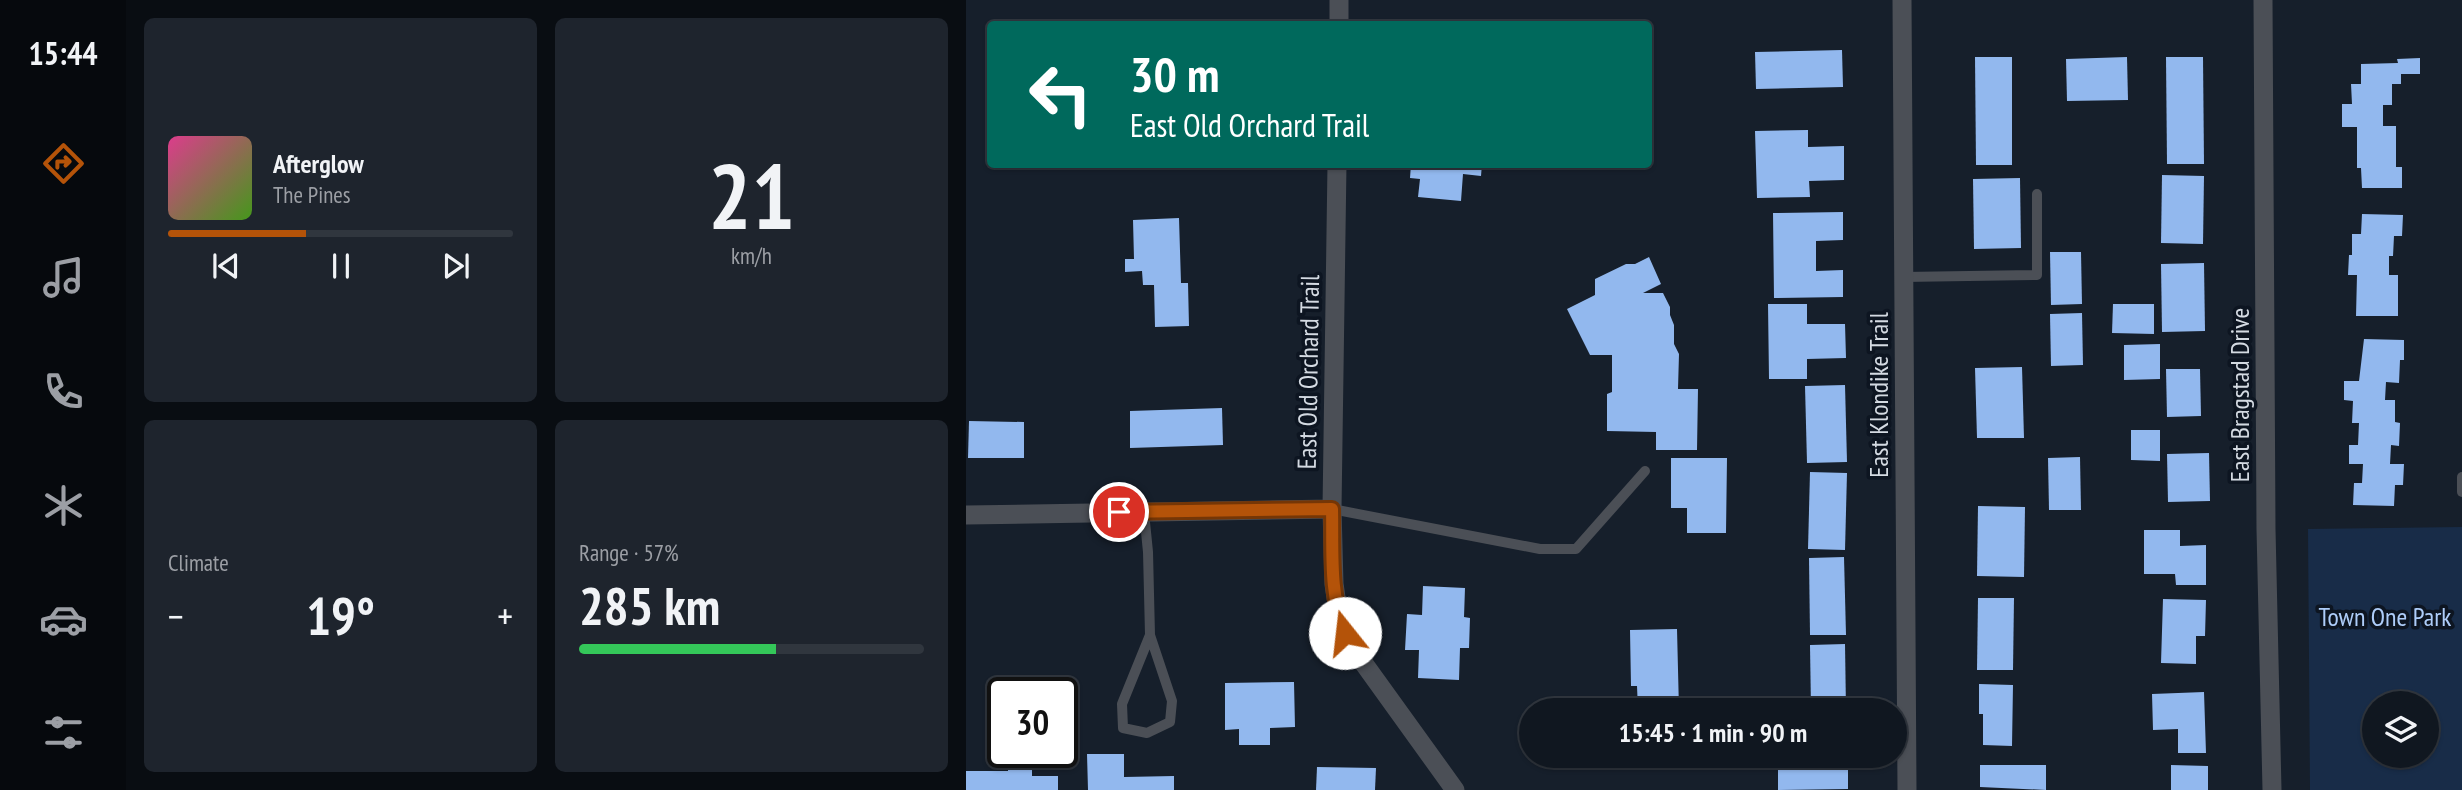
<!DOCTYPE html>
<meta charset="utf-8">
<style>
:root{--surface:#101720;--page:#1e242d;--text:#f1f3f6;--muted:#9c9fa5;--line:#30363e;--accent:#b45309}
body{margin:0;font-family:"PT Sans Narrow",sans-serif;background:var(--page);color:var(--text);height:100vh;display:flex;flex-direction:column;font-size:26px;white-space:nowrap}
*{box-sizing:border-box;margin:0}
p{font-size:23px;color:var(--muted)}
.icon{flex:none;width:38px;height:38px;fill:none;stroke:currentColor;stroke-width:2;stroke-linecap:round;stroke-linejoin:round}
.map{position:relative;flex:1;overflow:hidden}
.panel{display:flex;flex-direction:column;gap:18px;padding:18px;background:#090d12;width:840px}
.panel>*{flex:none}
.top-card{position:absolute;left:21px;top:21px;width:665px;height:147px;border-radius:7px;box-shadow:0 2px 5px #0004,0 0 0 2px var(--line);background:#00695c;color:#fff;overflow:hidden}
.buttons{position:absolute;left:1396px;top:691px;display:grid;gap:14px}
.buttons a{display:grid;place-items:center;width:77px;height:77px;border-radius:50%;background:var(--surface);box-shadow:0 2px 5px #0004,0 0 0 2px var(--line);font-size:35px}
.speed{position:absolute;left:21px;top:677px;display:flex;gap:14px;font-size:35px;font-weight:700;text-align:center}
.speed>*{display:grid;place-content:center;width:91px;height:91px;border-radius:50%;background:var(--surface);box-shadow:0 2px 5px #0004,0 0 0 2px var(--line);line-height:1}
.speed .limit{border:4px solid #111;border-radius:10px;background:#fff;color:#111}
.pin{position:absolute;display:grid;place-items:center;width:60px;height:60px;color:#fff;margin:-30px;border:4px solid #fff;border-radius:50%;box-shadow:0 2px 7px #0007}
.me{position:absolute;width:77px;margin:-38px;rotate:344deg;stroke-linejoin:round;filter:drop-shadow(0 0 5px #0008)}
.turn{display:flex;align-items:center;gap:24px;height:147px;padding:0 28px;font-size:32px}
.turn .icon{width:91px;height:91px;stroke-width:2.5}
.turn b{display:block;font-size:49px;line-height:60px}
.big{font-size:52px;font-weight:700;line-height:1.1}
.panel .card{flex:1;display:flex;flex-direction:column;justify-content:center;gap:10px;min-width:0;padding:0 24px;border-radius:10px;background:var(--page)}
.panel .dial{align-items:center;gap:0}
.dial b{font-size:91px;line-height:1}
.song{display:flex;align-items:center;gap:21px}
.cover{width:84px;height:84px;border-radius:10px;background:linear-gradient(135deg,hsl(330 70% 55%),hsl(100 70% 35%))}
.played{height:7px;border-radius:4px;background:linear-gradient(90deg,var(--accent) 40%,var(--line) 40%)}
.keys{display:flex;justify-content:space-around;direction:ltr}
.heat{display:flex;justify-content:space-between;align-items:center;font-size:38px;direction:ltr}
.charge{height:10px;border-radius:5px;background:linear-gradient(90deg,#34c759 57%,var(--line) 0)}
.panel .tiles{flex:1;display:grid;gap:18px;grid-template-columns:repeat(2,1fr)}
.trip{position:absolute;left:553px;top:698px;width:388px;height:70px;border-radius:35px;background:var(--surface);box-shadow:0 2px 5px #0004,0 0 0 2px var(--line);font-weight:700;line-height:70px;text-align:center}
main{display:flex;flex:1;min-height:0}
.tab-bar{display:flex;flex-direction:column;width:126px;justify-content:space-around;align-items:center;background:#06090d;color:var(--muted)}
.tab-bar .icon{width:49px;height:49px}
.tab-bar .active{color:var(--accent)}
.tab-bar b{font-size:32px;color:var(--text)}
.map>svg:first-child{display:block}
.green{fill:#182c48;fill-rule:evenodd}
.building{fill:#92b8ee}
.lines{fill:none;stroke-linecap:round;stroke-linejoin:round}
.service{stroke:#4b4f56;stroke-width:10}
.minor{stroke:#4b4f56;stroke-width:19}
.route-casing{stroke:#753606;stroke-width:18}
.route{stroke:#b45309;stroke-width:12}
.labels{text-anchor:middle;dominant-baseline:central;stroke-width:7;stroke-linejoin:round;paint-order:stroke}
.street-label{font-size:26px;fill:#d4dae2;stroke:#0d1521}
.park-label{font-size:26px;fill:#aecdf9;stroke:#0d1521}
</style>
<main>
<nav class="tab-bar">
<b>15:44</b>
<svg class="icon active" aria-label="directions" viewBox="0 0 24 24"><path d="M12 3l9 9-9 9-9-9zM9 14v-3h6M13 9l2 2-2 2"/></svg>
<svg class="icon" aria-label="music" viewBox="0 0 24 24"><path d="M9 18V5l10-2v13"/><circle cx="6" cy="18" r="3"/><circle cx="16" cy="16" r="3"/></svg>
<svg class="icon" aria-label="phone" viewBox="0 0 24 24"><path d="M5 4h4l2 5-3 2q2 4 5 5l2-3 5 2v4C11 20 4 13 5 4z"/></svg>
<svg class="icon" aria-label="climate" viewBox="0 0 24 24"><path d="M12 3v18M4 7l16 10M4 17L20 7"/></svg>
<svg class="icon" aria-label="car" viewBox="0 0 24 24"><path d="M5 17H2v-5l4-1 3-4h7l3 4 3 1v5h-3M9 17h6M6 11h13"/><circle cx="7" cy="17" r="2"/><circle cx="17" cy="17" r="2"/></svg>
<svg class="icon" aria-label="filters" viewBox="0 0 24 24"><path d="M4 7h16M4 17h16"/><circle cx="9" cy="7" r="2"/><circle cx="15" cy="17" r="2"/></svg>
</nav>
<section class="panel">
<div class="tiles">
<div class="card">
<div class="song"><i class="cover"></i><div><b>Afterglow</b><p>The Pines</p></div></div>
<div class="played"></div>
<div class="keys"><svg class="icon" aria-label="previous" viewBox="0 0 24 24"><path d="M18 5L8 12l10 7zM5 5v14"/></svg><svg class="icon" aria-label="pause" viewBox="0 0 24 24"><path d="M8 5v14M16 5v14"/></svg><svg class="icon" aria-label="next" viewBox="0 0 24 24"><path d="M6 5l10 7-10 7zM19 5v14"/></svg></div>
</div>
<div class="card dial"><b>21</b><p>km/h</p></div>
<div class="card"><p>Climate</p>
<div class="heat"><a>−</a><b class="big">19°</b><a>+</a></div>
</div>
<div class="card"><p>Range · 57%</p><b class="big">285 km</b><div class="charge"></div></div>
</div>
</section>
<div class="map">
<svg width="1496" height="790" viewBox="0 0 1496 790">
<rect width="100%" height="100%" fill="#161f2b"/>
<!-- green -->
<path class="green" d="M1496,527V790H1344L1342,529ZM1409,704H1461V756H1409Z"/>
<!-- building -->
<g class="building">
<path d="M876,50L877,87L790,89L789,52Z"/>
<path d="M1009,57H1046V165H1010Z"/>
<path d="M1161,57L1162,100L1101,101L1100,59Z"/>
<path d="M1200,57H1237L1238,164H1201Z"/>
<path d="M1454,58V74H1435V84H1426V105H1417V126H1430V167H1436V188H1396L1395,168H1391V127H1376V104H1386L1385,84H1395V64L1432,63L1431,59Z"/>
<path d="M842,130V147L878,146V180L843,181L844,197L791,198L789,131Z"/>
<path d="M445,164H516L515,176L497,174L495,201L452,197L454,179L444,178Z"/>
<path d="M1196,175L1238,176L1237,244L1195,243Z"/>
<path d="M1054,178L1055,248L1008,249L1007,179Z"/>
<path d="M877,212V240L850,241V271L877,270V297L808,298L807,213Z"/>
<path d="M1396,214L1437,215L1436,236H1428L1427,256H1423V275H1432V316H1390L1391,275H1382L1383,255H1386V234H1395Z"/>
<path d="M213,218L215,283H222L223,326L189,327L188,285H177L176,271L159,272V259H168L167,220Z"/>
<path d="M1084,252H1115L1116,304L1085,305Z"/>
<path d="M683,257L695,284L677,293H697L704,307V315L708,325V344L713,354L712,389H732L731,450H690V432L641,431V394L646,392V355H624L601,309L629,295V279L660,264H669Z"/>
<path d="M1238,263L1239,331L1196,332L1195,264Z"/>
<path d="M802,304H841V324H879L880,358L841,359V379H803Z"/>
<path d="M1147,304H1188V334L1146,333Z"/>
<path d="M1116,313L1117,365L1085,366L1084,314Z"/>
<path d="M1398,339L1438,340V360H1434L1433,383L1420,382L1419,400H1429V422L1434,423L1433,446L1425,445L1424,464H1438L1437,485H1429L1428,506L1387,505L1388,483H1396L1397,464H1383V445H1392L1393,423H1386L1387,401L1378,400V381H1393Z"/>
<path d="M1194,344V379L1158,380V345Z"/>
<path d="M1056,367L1058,438H1011L1009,368Z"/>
<path d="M1200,369H1234L1235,416L1201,417Z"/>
<path d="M879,385L881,462L841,463L839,386Z"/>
<path d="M256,408L257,445L164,448V411Z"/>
<path d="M3,421L58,422V458H2Z"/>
<path d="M1165,430H1194V461L1165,460Z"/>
<path d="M1243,453L1244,501L1202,502L1201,454Z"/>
<path d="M1114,457L1115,510H1083L1082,458Z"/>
<path d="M705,458H761L760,533H721V508H705Z"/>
<path d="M844,472L881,473L879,550L842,549Z"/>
<path d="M1012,506L1059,507L1058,577L1011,576Z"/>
<path d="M1178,530H1214V546L1240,545V585H1210L1209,574H1178Z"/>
<path d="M878,557L880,635H844L843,558Z"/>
<path d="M457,586L499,588L498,617L504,618L503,648H494L493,680L452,678L453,650H439L441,614L456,615Z"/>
<path d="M1012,598H1048L1047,670H1011Z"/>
<path d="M1197,599L1240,600L1239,636H1230V664L1195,663Z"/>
<path d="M711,629L713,710H672L671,686H665L664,630Z"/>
<path d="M879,644L880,710H845L844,645Z"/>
<path d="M328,682L329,727L304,728V745H273V729L259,730V683Z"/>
<path d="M1013,684L1047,685L1046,746L1017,745V714H1013Z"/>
<path d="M1238,692L1240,753H1212V729L1187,730L1186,694Z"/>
<path d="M121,754H158V777L208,776V790H122Z"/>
<path d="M788,756H882V789L812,790V768H788Z"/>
<path d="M42,764H66V776H92V790H0V771H42Z"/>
<path d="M1014,765H1080V790L1014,787Z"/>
<path d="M1205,765L1242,766V790H1205Z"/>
<path d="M351,767L410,768L409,790H350Z"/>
</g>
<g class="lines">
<!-- service -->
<g class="service">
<path d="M937,277L1071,275V194"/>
<path d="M1496,492V477"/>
<path d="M366,509L574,549H610L679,471"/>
<path d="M178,512L182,552L184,635L156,704L157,728L181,733L204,722L206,701L184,635"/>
</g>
<!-- minor -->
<g class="minor">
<path d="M936,0L941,790"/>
<path d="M1297,0L1300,529L1306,790"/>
<path d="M373,24V0"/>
<path d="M366,509L368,584L373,618L386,647L489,790"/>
<path d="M0,515L366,509L371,164"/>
</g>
</g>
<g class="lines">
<!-- route casing -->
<g class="route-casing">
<path id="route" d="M153,512L366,509C367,550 363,594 379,633"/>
</g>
<!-- route -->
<use href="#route" class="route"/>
</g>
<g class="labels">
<!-- street labels -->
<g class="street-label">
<text transform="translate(342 372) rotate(-89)">East Old Orchard Trail</text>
<text transform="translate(912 395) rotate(-90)">East Klondike Trail</text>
<text transform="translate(1273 395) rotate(-90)">East Bragstad Drive</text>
</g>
<!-- park labels -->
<g class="park-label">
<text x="1419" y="616">Town One Park</text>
</g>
</g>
</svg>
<div class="buttons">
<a><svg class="icon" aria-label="layers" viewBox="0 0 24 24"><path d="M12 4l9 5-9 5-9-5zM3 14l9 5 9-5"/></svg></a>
</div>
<div class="speed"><div class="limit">30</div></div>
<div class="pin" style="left:153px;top:512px;background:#d93025"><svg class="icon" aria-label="arrive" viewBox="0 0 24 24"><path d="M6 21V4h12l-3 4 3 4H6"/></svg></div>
<svg class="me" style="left:379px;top:633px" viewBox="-20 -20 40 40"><circle r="19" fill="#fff"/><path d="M0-13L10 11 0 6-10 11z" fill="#b45309"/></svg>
<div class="trip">15:45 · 1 min · 90 m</div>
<div class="top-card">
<div class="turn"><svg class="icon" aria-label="left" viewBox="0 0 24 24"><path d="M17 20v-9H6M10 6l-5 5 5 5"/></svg><div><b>30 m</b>East Old Orchard Trail</div></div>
</div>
</div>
</main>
